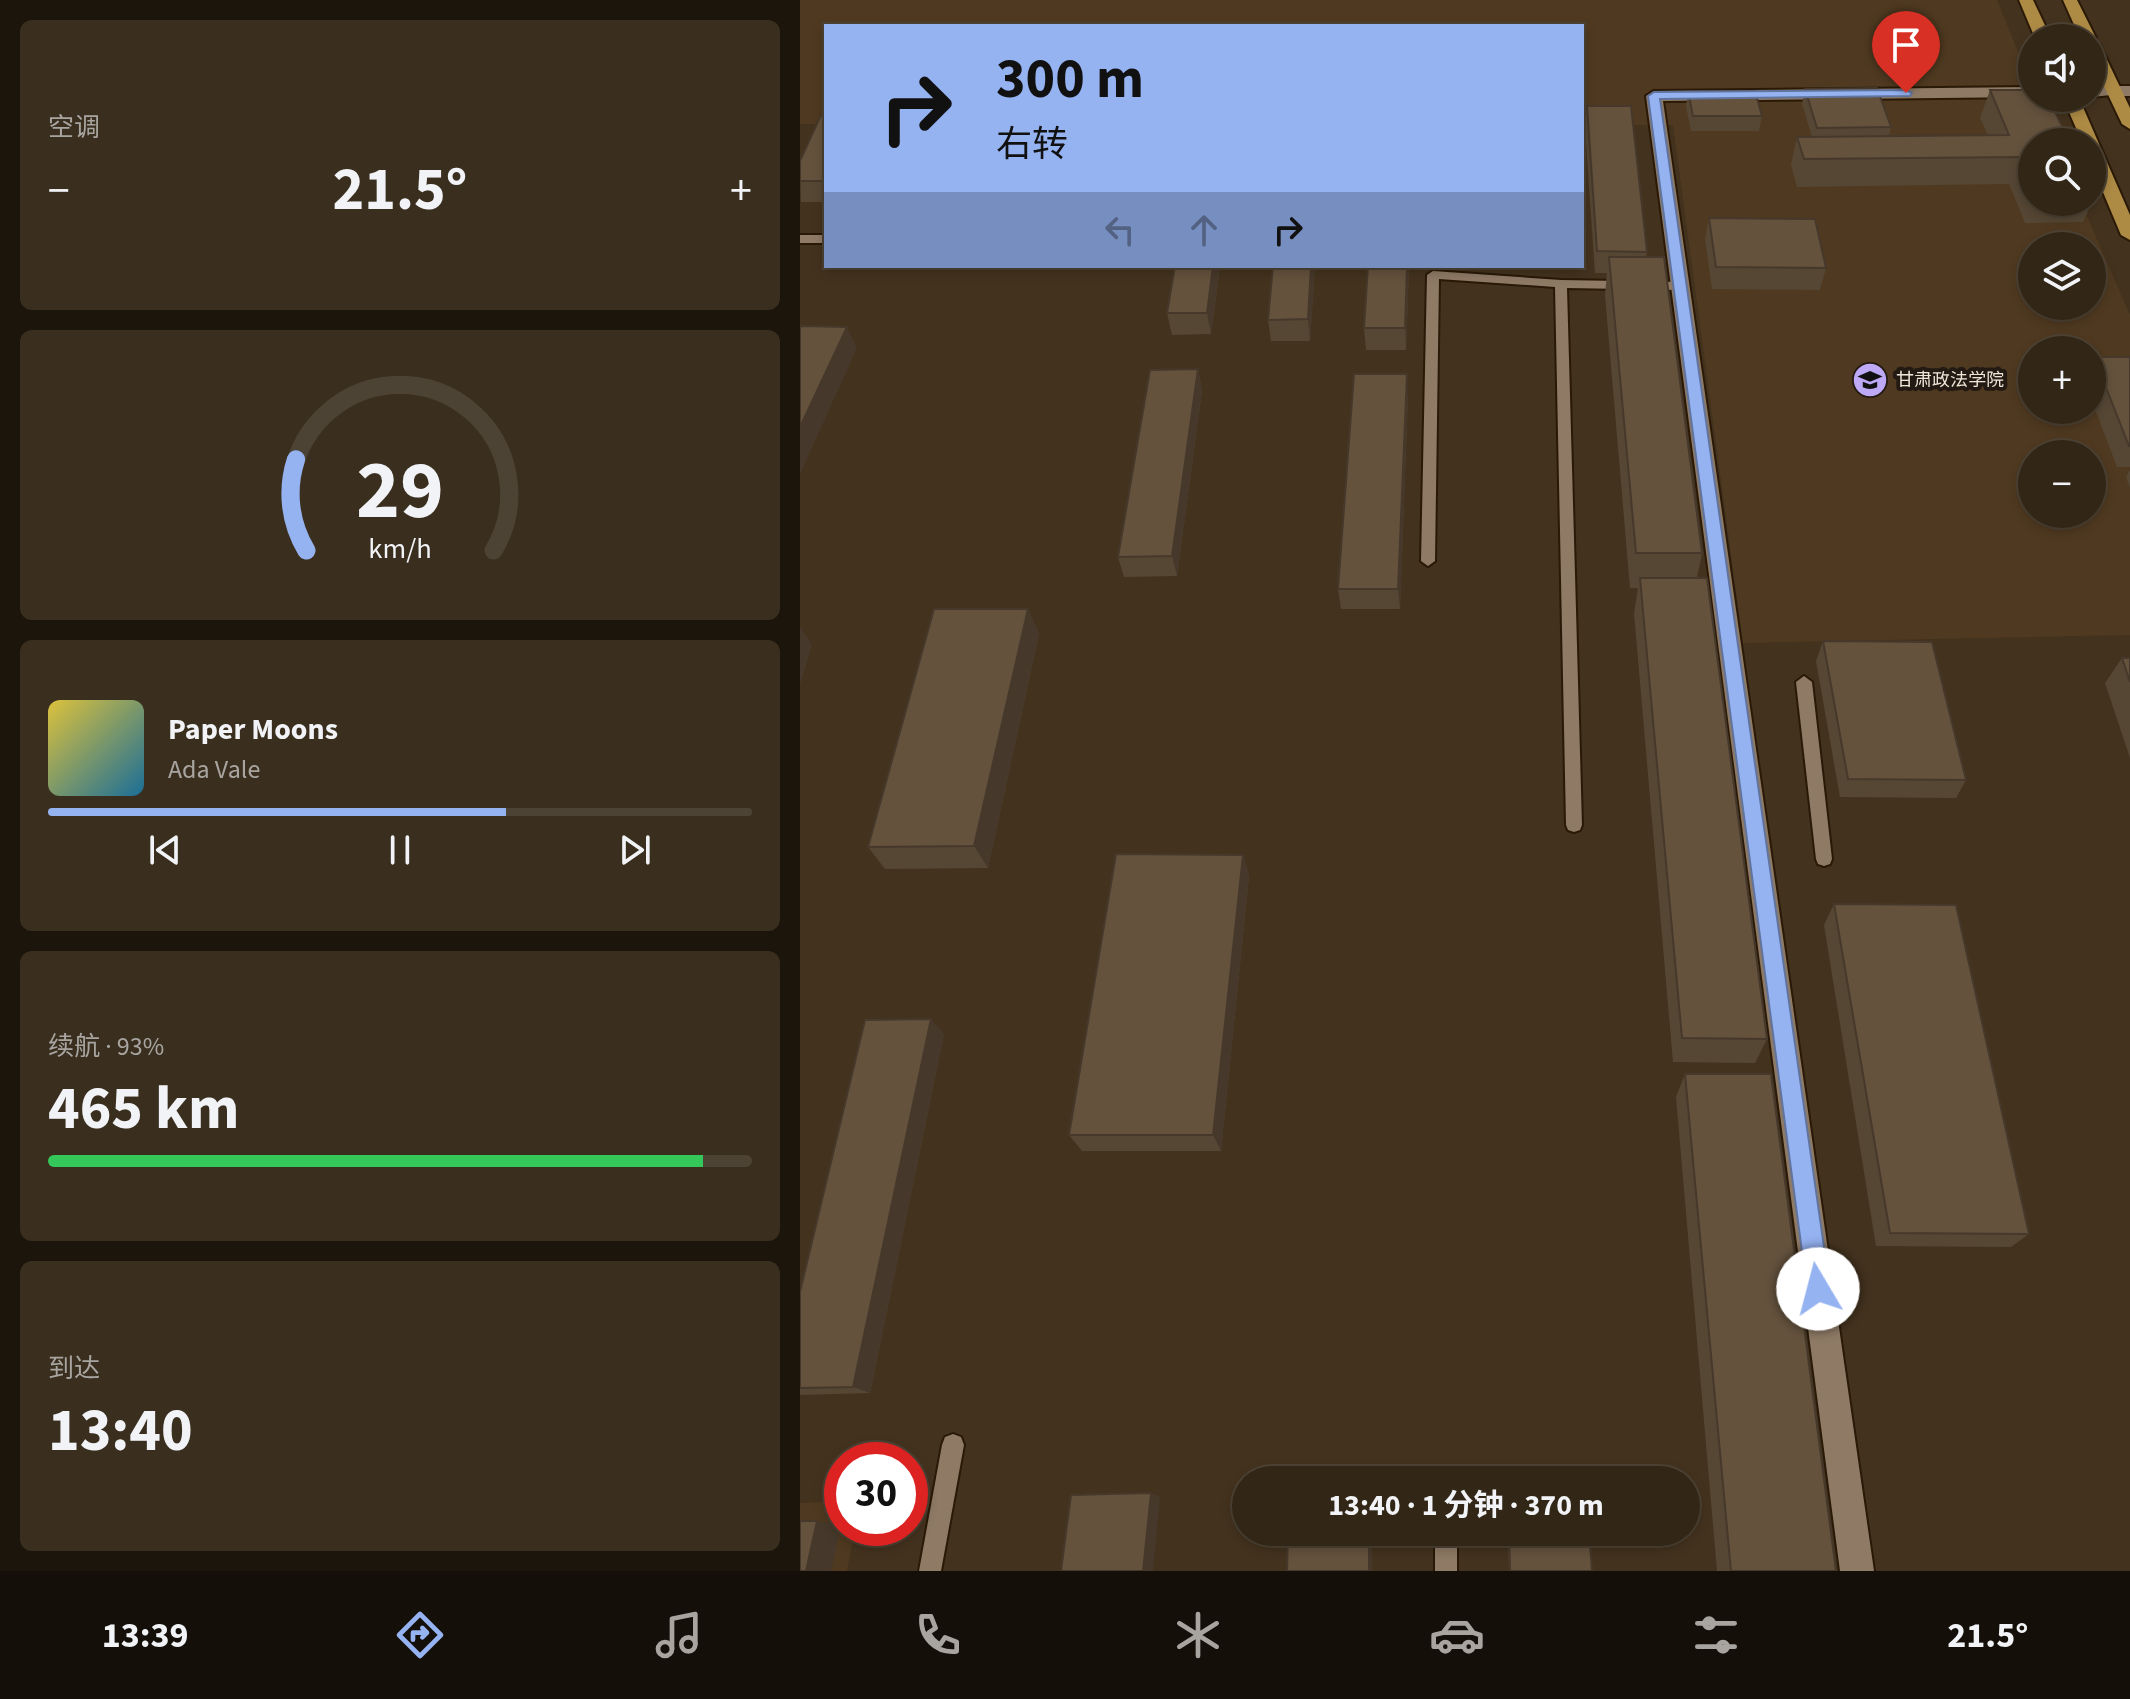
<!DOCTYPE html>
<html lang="zh">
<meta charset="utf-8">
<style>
:root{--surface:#322616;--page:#3a2e1f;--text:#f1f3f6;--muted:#a8a5a1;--line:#4d4335;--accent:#95b2f1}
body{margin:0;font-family:"Source Sans 3","Noto Sans SC",sans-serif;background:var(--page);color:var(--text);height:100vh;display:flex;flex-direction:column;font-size:30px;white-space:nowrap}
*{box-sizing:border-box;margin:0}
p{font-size:26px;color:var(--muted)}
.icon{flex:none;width:44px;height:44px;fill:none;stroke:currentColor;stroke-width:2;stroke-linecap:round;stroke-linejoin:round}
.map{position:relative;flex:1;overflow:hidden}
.panel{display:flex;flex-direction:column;gap:20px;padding:20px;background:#1c150c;width:800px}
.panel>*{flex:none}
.banner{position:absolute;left:24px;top:24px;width:760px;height:244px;border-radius:0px;box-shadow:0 4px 12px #0003,0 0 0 2px var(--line);background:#95b2f1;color:#111;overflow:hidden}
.controls{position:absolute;left:1218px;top:24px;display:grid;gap:16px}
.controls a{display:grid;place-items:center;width:88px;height:88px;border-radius:50%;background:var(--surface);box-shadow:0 4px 12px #0003,0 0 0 2px var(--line);font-size:40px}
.speed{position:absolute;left:24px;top:1442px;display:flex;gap:16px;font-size:40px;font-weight:700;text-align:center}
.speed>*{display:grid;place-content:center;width:104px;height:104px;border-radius:50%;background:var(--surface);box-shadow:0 4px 12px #0003,0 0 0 2px var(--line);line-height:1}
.speed .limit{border:12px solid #d22;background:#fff;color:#111}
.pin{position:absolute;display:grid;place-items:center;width:68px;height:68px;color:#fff;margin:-82px -34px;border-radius:50% 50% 50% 0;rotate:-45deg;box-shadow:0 0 8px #0007}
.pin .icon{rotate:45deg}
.me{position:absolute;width:88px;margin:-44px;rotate:352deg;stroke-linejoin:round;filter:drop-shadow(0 0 6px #0008)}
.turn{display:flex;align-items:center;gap:28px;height:168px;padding:0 40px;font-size:36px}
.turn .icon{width:104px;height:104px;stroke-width:2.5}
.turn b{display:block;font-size:56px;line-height:68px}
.lanes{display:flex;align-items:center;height:76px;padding:0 40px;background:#0003;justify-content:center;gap:40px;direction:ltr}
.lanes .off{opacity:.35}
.big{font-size:60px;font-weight:700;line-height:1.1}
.panel .card{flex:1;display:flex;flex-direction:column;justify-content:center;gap:12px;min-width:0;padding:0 28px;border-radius:12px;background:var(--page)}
.panel .dial{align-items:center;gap:0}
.dial svg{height:208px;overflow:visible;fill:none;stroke:var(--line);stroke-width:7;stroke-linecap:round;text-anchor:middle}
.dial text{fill:var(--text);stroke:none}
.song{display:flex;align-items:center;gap:24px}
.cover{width:96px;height:96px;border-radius:12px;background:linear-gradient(135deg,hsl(50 70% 55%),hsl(200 70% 35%))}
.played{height:8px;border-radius:4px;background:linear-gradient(90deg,var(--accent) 65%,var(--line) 65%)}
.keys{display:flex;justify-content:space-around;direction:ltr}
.heat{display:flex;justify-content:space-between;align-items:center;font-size:44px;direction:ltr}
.charge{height:12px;border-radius:6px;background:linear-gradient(90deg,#34c759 93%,var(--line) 0)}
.trip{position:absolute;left:432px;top:1466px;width:468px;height:80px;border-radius:40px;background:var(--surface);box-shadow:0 4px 12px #0003,0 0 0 2px var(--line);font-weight:700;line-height:80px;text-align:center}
.menu{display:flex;height:128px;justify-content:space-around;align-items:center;background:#140f09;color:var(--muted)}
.menu .icon{width:56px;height:56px}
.menu .current{color:var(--accent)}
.menu b{font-size:36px;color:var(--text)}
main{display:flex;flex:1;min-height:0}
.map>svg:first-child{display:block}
.built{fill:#4f3920;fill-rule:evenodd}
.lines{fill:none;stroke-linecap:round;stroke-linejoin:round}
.lane-casing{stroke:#291906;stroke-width:4}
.street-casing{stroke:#291906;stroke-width:4}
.secondary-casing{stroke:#291906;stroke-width:4}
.primary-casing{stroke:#291906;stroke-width:4}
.lane{fill:#8e7a65;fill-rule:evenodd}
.street{fill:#8e7a65;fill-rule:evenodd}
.secondary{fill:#8e7a65;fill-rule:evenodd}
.primary{fill:#ae8b45;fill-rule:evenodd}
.wall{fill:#564734}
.shaded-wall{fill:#46392b}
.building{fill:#64523d;stroke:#46392b;stroke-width:2}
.route{fill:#95b2f1;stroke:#61749d;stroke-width:2}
.labels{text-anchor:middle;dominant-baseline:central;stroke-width:8;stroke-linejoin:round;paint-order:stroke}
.far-poi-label{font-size:18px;fill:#f0e5d9;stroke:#231b13;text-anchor:start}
</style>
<main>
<section class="panel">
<div class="card"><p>空调</p>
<div class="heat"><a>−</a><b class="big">21.5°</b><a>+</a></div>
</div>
<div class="card dial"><svg viewBox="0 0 100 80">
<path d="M14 69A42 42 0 1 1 86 69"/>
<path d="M14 69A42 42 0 0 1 10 34" stroke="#95b2f1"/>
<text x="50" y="56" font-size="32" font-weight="700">29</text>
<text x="50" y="72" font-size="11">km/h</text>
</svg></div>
<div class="card">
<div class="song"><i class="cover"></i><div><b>Paper Moons</b><p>Ada Vale</p></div></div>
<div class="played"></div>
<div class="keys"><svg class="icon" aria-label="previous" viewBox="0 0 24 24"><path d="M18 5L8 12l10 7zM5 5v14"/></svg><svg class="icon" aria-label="pause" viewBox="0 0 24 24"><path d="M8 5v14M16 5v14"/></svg><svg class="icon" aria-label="next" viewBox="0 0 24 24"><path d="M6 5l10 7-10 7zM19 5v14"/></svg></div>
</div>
<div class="card"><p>续航 · 93%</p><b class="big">465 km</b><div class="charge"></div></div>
<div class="card"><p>到达</p><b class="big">13:40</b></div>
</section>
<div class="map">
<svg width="1330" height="1571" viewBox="0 0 1330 1571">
<rect width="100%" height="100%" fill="#43321e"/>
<!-- built -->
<g class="built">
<path d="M0,0H1197L1232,86V202H1281L1330,315V635L943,643L873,125H782V26H26V124H0ZM1232,246H1292V306H1232ZM1232,350H1292V410H1232ZM1232,454H1292V514H1232Z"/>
<path d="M42,1501V1528H55L47,1571H0V1503Z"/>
</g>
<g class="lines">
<!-- lane casing -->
<g class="lane-casing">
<g id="lane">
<rect x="0" y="235" width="26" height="8"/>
<path d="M633,271L761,280L880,282L886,286L880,290L767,288L782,825L780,830L774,832L768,830L766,825L755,287L639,279L635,561L628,566L621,561L627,275Z"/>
<path d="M1004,676L1012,682L1032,859L1030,864L1024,866L1018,864L1016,859L996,682Z"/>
<path d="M153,1434L161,1437L164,1445L141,1571H119L142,1445L145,1437Z"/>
<rect x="635" y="1532" width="22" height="39"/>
</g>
</g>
<!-- street casing -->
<g class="street-casing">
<g id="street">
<path d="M1314,86L1320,88V94L1292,97V87Z"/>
<path d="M1232,87V97L863,101L1074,1571H1040L846,96L854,91Z"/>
</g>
</g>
<!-- secondary casing -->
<g class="secondary-casing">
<path id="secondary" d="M1330,86V96H1314L1306,91L1314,86Z"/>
</g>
<!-- primary casing -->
<g class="primary-casing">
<g id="primary">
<path d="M1219,0H1233L1251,38H1235Z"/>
<path d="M1263,0H1277L1296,38L1294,41L1300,45L1330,108V129L1322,124L1292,61V38H1280Z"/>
<path d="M1263,98H1279L1330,215V240L1321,235L1292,166V142H1282Z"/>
</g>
</g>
<!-- lane -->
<use href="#lane" class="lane"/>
<!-- street -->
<use href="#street" class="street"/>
<!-- secondary -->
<use href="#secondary" class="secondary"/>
<!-- primary -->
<use href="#primary" class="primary"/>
</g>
<!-- wall -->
<g class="wall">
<path d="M1005,89L1091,127L1089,136L1188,135L1180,118L1190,90L1232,142V202H1292L1283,222L1225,223L1209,184L997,187L991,165L997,137H1012L1002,104Z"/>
<path d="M888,91L962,116L959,131H891L886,106Z"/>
<path d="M787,106L847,252L846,257L902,553L897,578L967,1039L955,1063L873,1062L834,613L838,588H830L805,295L807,273H795L785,128Z"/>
<path d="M26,115V202H1L0,161Z"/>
<path d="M909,218L1026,268L1020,290L912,289L905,239Z"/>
<path d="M420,266L411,334L372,335L367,313Z"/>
<path d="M473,266H515L510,341H471L468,320Z"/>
<path d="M609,266L606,350H566L564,328Z"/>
<path d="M1294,357H1330V467H1317L1292,401V360Z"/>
<path d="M398,369L402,391L377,576L324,577L318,557Z"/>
<path d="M608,395L600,609H541L538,589Z"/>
<path d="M1330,470V488L1326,477Z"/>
<path d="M228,609L239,634L188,868L85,869L68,847Z"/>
<path d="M1023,641L1166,780L1156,798L1040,797L1016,661Z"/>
<path d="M1322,658H1330V758L1305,683Z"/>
<path d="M443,855L449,876L421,1151H282L269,1135Z"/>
<path d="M1034,904L1229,1234L1211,1247L1076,1246L1024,925Z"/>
<path d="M144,1034L70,1393L0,1395V1292Z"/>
<path d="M885,1074L1036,1571H917L876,1097Z"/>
<path d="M708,1532H789L792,1571H709Z"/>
</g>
<!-- shaded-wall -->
<g class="shaded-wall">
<path d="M413,266H420L411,334L407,313Z"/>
<path d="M511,266H515L510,341L508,319Z"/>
<path d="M607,266H609L606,350L605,328Z"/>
<path d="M47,327L57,348L0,474V427Z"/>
<path d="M398,369L402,391L377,576L372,556Z"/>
<path d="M607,374L608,395L600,609L598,589Z"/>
<path d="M228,609L239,634L188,868L174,846Z"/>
<path d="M0,627L12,645L0,685Z"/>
<path d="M443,855L449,876L421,1151L413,1135Z"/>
<path d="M131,1019L144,1034L70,1393L53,1387Z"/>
<path d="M351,1493L360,1497L353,1571H343Z"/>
<path d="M17,1521L41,1525L31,1571H6Z"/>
<rect x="569" y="1532" width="3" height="39"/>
</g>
<!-- building -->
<g class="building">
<path d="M1077,88L1091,127L1017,128L1005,89Z"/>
<path d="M1190,90H1232V98H1248L1270,142H1232V185L1219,157L1004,159L997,137L1209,135Z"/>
<path d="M888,91H955L962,116H893Z"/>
<path d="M787,106H831L847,252L797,251Z"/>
<path d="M21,115H26V181H0V161Z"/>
<path d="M909,218L1015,219L1026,268L916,267Z"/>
<path d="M809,257H864L902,553H836Z"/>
<path d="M375,266H413L407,313H367Z"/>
<path d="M473,266H511L508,319L468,320Z"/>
<path d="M568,266H607L605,328H564Z"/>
<path d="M0,326L47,327L0,427Z"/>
<path d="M1294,357H1330V446H1329Z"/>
<path d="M398,369L372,556L318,557L350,370Z"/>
<path d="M554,374H607L598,589H538Z"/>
<path d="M840,578H907L967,1039L882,1038Z"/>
<path d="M134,609H228L174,846L68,847Z"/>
<path d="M1023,641L1132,642L1166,780L1048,779Z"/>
<path d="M1322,658H1330V682Z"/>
<path d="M316,854L443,855L413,1135H269Z"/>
<path d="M1034,904L1156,905L1229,1234L1090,1233Z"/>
<path d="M131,1019L53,1387L0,1388V1292L65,1020Z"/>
<path d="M885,1074H971L1036,1571H931Z"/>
<path d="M351,1493L343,1571H261L271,1495Z"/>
<path d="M0,1521H17L6,1571H0Z"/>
<path d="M488,1532H569V1571H487Z"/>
<path d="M709,1532H789L792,1571H710Z"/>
</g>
<!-- route -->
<path class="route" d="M1106,90L1112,93L1110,96L860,99L1030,1289L1026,1297L1018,1300L1010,1297L1007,1289L848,96L854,92Z"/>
<!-- icons -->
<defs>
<g id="university-disc" transform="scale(1.8)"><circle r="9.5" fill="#bda9f5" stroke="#231b13"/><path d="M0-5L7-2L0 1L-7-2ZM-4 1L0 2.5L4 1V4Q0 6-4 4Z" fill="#111"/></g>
</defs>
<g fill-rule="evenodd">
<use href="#university-disc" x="1070" y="380"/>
</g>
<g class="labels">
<!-- far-poi labels -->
<g class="far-poi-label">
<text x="1096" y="380">甘肃政法学院</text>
</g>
</g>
</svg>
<div class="controls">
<a><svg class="icon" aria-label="sound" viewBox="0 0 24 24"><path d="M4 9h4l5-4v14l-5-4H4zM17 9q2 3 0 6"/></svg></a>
<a><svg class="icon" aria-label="search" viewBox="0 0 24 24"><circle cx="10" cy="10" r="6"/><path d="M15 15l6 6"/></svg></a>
<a><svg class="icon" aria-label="layers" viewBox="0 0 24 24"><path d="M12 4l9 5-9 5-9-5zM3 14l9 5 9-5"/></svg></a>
<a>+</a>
<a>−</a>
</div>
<div class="speed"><div class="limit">30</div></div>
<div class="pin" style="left:1106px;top:93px;background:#d93025"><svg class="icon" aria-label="arrive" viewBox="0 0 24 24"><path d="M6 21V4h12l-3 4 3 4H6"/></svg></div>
<svg class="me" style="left:1018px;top:1289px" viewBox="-20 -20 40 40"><circle r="19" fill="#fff"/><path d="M0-13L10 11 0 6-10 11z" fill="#95b2f1"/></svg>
<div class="trip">13:40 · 1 分钟 · 370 m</div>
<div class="banner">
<div class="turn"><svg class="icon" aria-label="right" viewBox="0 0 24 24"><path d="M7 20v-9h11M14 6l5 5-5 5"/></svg><div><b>300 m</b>右转</div></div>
<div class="lanes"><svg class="icon off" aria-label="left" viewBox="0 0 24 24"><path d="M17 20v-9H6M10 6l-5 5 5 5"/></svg><svg class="icon off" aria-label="ahead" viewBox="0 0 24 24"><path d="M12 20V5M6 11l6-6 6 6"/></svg><svg class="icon" aria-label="right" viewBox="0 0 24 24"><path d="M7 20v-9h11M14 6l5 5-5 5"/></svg></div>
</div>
</div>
</main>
<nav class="menu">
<b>13:39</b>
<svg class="icon current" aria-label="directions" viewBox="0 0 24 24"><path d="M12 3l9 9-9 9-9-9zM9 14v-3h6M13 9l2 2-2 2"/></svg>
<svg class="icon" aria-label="music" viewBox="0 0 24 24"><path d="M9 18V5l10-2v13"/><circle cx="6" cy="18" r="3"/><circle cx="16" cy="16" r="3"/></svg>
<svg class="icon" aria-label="phone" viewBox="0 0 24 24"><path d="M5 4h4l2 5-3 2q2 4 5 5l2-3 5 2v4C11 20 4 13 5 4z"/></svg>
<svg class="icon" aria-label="climate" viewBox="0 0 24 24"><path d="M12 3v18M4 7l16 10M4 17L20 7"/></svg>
<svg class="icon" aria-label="car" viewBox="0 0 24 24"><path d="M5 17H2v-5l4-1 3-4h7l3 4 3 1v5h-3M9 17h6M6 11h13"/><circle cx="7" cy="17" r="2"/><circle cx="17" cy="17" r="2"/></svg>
<svg class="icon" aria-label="filters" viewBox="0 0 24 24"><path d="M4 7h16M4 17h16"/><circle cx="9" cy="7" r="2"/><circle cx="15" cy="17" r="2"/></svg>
<b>21.5°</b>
</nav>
